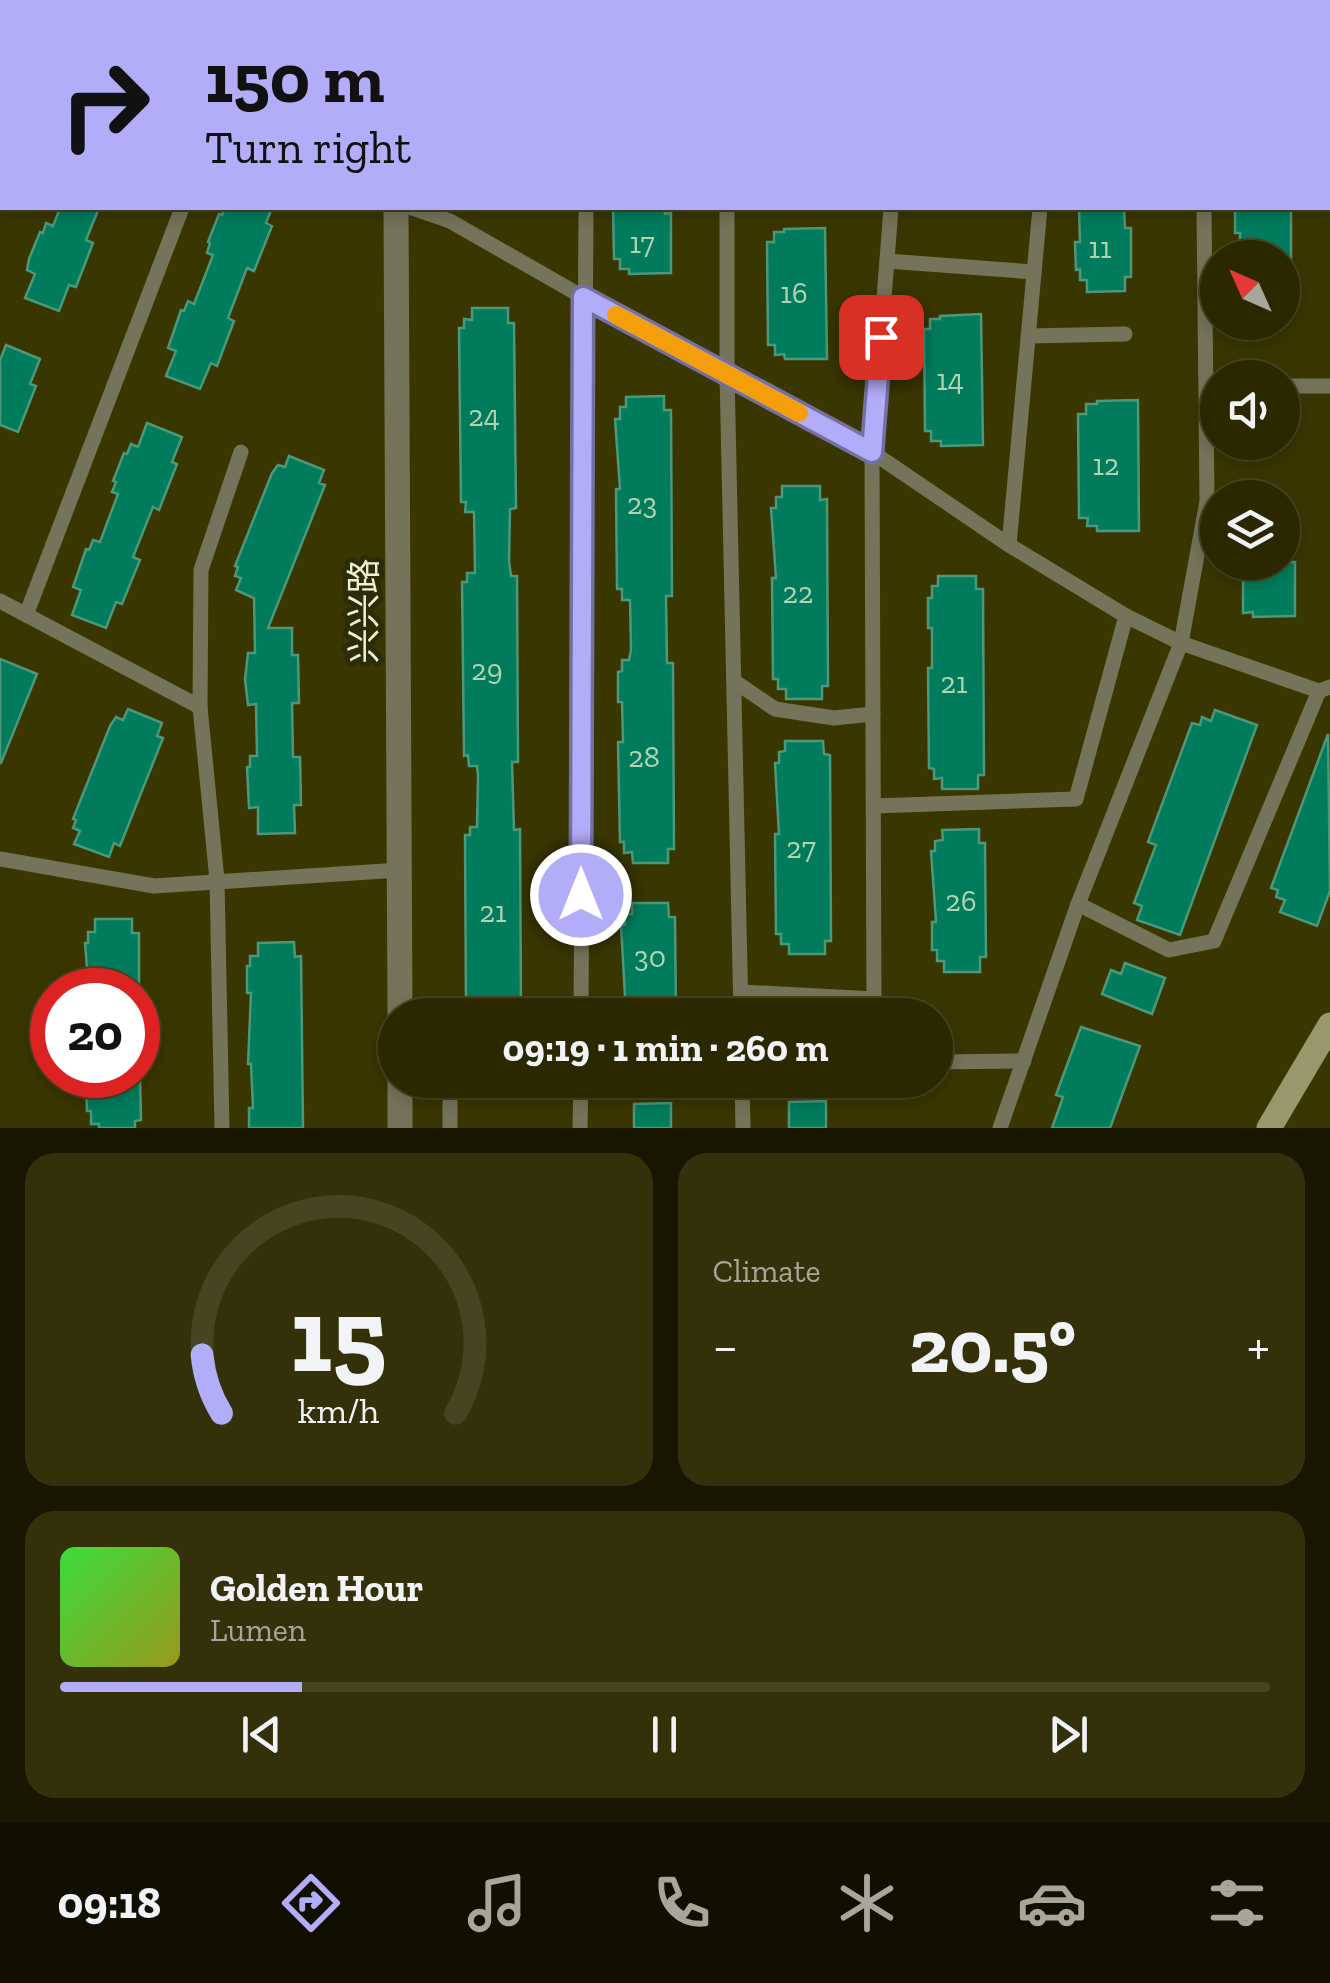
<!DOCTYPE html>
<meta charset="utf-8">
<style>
:root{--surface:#2b2800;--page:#33300a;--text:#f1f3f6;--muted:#a6a699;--line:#474422;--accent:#b2adf9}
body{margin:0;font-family:"Zilla Slab","Noto Sans SC",serif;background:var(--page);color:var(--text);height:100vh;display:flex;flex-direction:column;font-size:38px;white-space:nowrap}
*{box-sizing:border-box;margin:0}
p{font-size:32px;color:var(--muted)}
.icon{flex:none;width:55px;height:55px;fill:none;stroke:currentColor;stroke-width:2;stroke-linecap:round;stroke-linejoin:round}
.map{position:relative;height:1128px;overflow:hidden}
.details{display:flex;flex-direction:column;gap:25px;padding:25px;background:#181600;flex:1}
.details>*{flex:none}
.banner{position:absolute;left:0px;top:0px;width:1330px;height:210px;box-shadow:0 5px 15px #0003,0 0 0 2px var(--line);background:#b2adf9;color:#111;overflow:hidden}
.needle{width:65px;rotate:315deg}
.tools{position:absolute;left:1200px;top:240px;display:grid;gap:20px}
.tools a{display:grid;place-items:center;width:100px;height:100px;border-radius:50%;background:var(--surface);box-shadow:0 5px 15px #0003,0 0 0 2px var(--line);font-size:50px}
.speed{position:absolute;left:30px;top:968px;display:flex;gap:20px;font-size:50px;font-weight:700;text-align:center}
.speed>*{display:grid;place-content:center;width:130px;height:130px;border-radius:50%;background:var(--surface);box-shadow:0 5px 15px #0003,0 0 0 2px var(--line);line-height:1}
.speed .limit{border:15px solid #d22;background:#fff;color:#111}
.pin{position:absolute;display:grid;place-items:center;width:85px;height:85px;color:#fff;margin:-42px;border-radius:20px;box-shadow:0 5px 15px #0006}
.me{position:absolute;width:110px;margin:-55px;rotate:0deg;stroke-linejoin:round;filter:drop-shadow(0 0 8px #0008)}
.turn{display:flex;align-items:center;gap:35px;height:210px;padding:0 40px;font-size:45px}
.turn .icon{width:130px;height:130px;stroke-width:2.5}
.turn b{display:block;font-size:70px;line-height:85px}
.big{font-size:75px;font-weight:800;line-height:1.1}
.details .card{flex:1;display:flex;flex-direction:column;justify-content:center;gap:15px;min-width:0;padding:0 35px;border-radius:30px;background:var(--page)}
.details .dial{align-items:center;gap:0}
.dial svg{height:260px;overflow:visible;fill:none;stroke:var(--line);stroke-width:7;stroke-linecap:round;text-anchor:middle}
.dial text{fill:var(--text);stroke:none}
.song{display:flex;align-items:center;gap:30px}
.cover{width:120px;height:120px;border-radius:15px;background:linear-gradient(135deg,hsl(120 70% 55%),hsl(60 70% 35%))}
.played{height:10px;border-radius:5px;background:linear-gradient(90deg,var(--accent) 20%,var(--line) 20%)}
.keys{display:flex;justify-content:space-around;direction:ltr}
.heat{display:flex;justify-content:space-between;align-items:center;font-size:55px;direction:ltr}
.details .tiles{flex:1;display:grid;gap:25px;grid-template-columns:1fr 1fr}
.card:last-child{grid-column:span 2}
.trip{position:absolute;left:378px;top:998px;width:575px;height:100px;border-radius:50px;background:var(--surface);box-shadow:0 5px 15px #0003,0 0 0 2px var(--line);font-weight:800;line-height:100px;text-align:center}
.tabs{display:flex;height:160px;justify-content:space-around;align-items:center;background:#111000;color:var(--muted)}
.tabs .icon{width:70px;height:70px}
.tabs .active{color:var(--accent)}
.tabs b{font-size:45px;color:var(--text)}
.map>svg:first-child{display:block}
.building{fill:#007c5c;stroke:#4d977b;stroke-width:2.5}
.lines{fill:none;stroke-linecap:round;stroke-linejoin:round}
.service{stroke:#75745a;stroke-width:15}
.minor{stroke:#75745a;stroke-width:25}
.secondary{stroke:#99986d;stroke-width:25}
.route-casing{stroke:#7470a2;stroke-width:25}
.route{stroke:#b2adf9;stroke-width:18}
.slow{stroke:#f59e0b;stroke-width:18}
.labels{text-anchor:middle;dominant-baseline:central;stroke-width:10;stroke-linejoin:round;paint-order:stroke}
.number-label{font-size:30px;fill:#b4d2b2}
.street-label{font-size:35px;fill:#f0efce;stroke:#2d2c08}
</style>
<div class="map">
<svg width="1330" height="1128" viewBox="0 0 1330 1128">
<rect width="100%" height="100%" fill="#393600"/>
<!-- building -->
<g class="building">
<path d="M60,208H99L86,240L93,243L76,287L69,285L59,311L25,298L35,274L27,270L29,259L40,232L43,233L46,223L53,226Z"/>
<path d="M225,208H272L266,223L272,226L254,271L247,268L228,318L234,321L217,366L211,363L200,389L166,376L176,351L168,348L181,310L184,311L188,301L194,304L213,255L207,253L210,243L208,242L219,214L222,215Z"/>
<path d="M613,208H665V214L671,213V273L629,274V269H620V259H614Z"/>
<path d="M1079,208H1124L1125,228H1131V277H1125V291L1087,292V280H1080V269L1076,270L1075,242H1080Z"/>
<path d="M1235,208H1291V258H1247V244H1240V233H1235Z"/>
<path d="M825,228L827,359H785L784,354L775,355V345H768L767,242H774V232H784V229Z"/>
<path d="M472,308H508V323H514L516,508L510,509L509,561L511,576H517L518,762H512L514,830L520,829L521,1015H471V1009H466L465,835H470V827H477L478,776L477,766H469L468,755L464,756L462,582H467V573H475L474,512H465L466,502H461L459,328H464V319L472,320Z"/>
<path d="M981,314L983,445L941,446V441H931V431H925L924,329H930V319H940V316Z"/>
<path d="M6,345L40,359L30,384L36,386L18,432L0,425V360Z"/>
<path d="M664,396V410H671L672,596H666L667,663H673L674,849H668V863H633L632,852L624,853V842H620L618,742H623L622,702H618V672L622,671V660H629L631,650L630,600H622V589H617L616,489H620L615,419H620V407H626V397Z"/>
<path d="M1138,400L1139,531H1097V526H1087L1088,518H1079L1078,414H1086V404H1097V401Z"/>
<path d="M147,423L182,437L172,462L177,464L159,510L153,507L133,557L140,560L122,604L116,602L106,628L72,615L81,590L73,587L86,549L89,550L93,540L100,542L118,494L112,492L116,482L113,481L124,453L127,454L131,444L138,447Z"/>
<path d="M289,456L324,470L319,483L325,485L268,628H292V655H298L299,703H292L293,757H300L301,805H294L295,833L258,834V807L249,808L247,767H250V756H257L256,704L248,705L245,679L248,653H255L254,598L236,590L241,578L235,576L238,567L235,566L272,473L278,465L285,467Z"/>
<path d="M782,486H820V500L827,499L828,686H822V699H786V689H778V679H773L772,578H776L771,508H776V497H782Z"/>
<path d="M1243,562H1295V616L1253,617V612L1243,613Z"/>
<path d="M938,576H976V589H983L984,775H978V789H942V778L934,779V769L929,768L928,668H932V628H928V598H932V586H938Z"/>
<path d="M0,659L37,674L1,763H0Z"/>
<path d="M128,709L162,723L157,736L163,738L120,846L114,843L109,857L74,844L80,831L73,828L76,820L73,819L110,726L116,717L123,720Z"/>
<path d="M1215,710L1257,725L1180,935L1137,920L1142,906L1134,903L1156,845L1148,842L1192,723L1200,725L1202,717L1211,721Z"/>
<path d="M1328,734L1330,891L1317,926L1280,912L1285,900L1276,897L1278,890L1271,888Z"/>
<path d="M785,741H823L824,754L830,755L831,941H825V954H789V944H781V934H776L775,834H779L775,763H779V752L785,751Z"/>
<path d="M979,829V843H985L986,957H980V972H944V961H937V950H932V922H936L931,851H935V841L943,840L942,830Z"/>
<path d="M632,903H668L669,917H675L676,1015H626L621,925H625V914H632Z"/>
<path d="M95,919H132V933H139V990H95V981H88L85,943H88V932H95Z"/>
<path d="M294,942L295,957L301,956L303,1128H249V1108H253L251,1064H248L251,993H247V966H250V956H258V943Z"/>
<path d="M1125,963L1165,978L1152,1014L1102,994L1111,970L1121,974Z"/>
<path d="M1081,1027L1140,1046L1110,1128H1052L1063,1097L1056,1095Z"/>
<path d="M90,1075L140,1076L141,1120L135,1121V1128H99V1124H91V1111H87L86,1084H90Z"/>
<path d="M826,1101V1128H789V1102Z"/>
<path d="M671,1103V1128H634V1104Z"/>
</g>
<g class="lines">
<!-- service -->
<g class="service">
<path d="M1046,0V2"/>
<path d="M593,2V0"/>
<path d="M727,2V0"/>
<path d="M872,2V0"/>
<path d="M412,208L450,221L583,297L872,452L1009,545L1126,616L1181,643L1319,691L1330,687"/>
<path d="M727,208V374L741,1015"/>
<path d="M887,261L1034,272"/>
<path d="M1028,336L1125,334"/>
<path d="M1282,386H1330"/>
<path d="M1009,545L1040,208"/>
<path d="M0,601L200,707"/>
<path d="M26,615L182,208"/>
<path d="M734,681L775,709L834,718L873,714"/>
<path d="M874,806L1076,799L1126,616"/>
<path d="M0,859L154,886L400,870"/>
<path d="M1078,904L1169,950L1214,941L1319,691"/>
<path d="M741,992L875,999"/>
<path d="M581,1015L586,208"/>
<path d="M874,1015L872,452L891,208"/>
<path d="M935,1062L1024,1061"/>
<path d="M742,1080L743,1128"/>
<path d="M400,1087L492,1088L491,1080"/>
<path d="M222,1128L217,880L200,707L201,570L241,452"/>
<path d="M450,1128V1088"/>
<path d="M580,1128L581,1080"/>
<path d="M1000,1128L1078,904L1181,643L1207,501L1204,208"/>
</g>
<!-- minor -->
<g class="minor">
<path d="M389,0V2"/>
<path d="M396,208L400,1015"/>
<path d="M400,1128V1080"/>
</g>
<!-- secondary -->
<g class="secondary">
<path d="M61,2L63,0"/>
<path d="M0,85L2,81"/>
<path d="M1269,1128L1330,1025"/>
</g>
</g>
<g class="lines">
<!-- route casing -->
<g class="route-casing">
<path id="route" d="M581,895L583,297L872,452L881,337"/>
</g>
<!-- route -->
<use href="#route" class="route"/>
<!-- slow -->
<path class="slow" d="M616,315L799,413"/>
</g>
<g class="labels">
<!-- number labels -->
<g class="number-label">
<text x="642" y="243">17</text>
<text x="1100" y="248">11</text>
<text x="794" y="293">16</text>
<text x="950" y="380">14</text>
<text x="484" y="416">24</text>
<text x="1106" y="465">12</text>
<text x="642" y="504">23</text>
<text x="798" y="593">22</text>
<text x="487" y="670">29</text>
<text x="954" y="683">21</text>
<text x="644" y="757">28</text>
<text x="801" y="848">27</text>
<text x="961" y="901">26</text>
<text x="493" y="912">21</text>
<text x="650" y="957">30</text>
</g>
<!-- street labels -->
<g class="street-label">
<text transform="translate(364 611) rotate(-90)">兴兴路</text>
</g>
</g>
</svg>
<div class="tools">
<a><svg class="needle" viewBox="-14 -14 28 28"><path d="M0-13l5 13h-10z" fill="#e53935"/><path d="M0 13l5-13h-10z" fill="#a6a699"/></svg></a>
<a><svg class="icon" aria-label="sound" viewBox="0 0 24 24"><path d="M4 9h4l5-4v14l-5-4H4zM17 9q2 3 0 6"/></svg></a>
<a><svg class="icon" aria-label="layers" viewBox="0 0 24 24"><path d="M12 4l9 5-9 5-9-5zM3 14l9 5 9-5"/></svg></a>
</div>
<div class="speed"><div class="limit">20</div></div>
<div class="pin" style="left:881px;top:337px;background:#d93025"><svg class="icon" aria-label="arrive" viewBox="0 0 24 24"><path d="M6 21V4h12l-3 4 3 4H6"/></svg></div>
<svg class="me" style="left:581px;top:895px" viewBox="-20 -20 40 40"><circle r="17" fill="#b2adf9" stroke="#fff" stroke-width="3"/><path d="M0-11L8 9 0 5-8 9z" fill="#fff"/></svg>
<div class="trip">09:19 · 1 min · 260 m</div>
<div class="banner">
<div class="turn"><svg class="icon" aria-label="right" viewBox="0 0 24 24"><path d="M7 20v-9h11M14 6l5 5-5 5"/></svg><div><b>150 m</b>Turn right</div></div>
</div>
</div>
<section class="details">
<div class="tiles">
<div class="card dial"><svg viewBox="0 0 100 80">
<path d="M14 69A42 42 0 1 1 86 69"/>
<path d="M14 69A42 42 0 0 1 8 51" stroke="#b2adf9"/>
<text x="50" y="56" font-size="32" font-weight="700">15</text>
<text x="50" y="72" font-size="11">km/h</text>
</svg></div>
<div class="card"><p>Climate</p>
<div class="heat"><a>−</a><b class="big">20.5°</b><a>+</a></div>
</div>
<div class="card">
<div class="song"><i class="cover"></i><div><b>Golden Hour</b><p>Lumen</p></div></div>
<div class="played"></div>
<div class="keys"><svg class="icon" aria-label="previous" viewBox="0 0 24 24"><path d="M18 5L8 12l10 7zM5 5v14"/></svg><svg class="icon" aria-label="pause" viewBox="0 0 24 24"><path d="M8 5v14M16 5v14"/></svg><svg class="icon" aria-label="next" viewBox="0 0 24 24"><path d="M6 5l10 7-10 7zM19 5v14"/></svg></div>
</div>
</div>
</section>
<nav class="tabs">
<b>09:18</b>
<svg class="icon active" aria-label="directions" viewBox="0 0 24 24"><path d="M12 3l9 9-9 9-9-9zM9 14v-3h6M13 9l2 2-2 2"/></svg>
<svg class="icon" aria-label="music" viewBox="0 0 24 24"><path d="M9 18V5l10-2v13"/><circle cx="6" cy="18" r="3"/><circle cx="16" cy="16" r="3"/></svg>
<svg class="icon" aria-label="phone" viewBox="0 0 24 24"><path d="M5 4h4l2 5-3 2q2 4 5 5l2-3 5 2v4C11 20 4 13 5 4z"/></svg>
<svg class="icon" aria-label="climate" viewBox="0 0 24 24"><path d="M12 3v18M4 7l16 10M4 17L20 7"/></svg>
<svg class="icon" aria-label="car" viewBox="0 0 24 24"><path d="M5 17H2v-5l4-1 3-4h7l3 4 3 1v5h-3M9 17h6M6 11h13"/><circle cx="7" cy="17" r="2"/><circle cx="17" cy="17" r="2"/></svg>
<svg class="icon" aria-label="filters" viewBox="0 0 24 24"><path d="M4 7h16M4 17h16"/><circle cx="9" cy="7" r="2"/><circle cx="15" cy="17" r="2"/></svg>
</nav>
